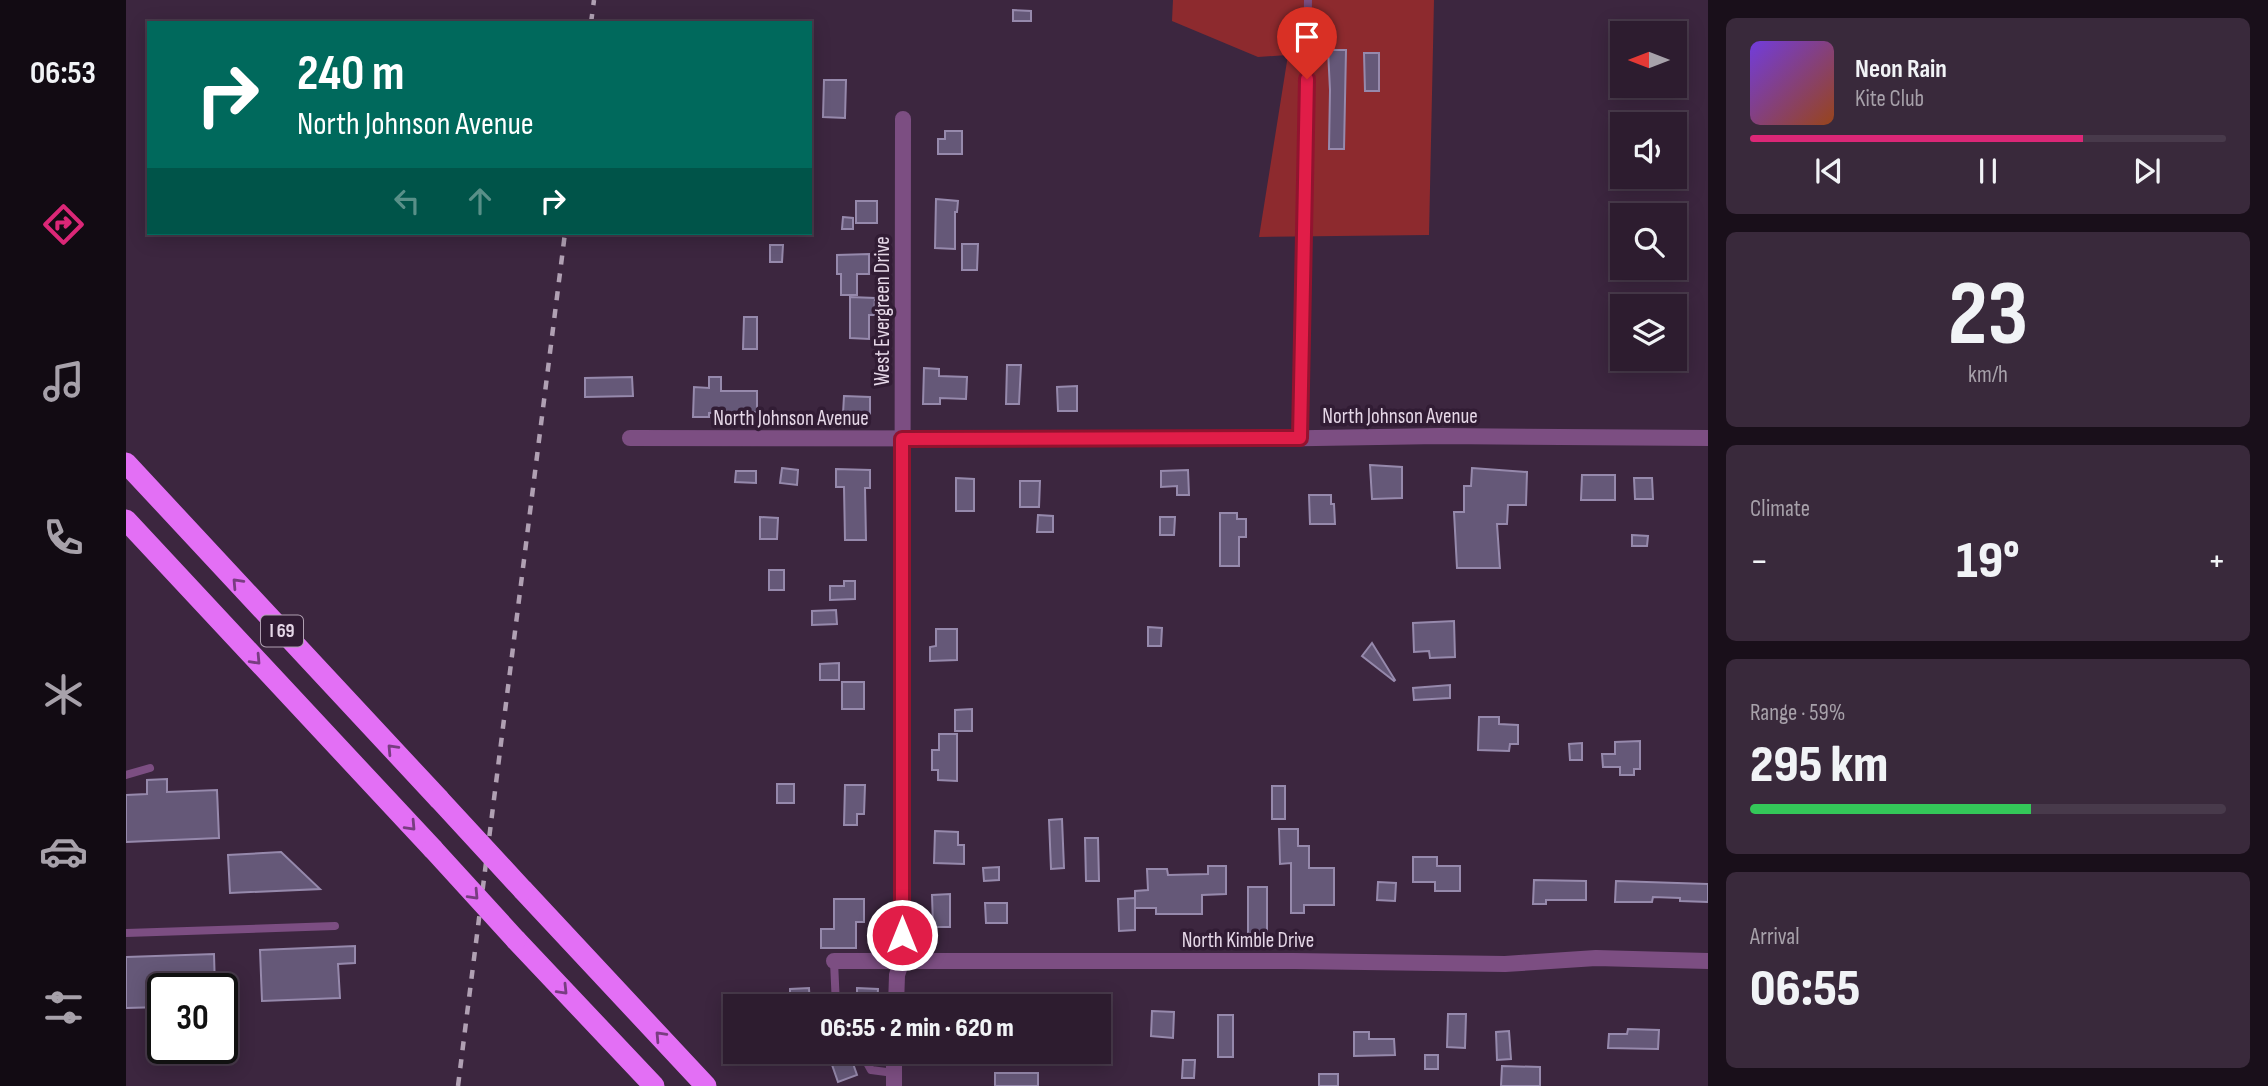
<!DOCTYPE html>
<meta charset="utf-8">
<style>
:root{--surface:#2d1c2f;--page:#39293b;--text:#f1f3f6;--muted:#a7a1aa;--line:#483a4b;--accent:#db2777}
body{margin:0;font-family:"Sofia Sans Condensed",sans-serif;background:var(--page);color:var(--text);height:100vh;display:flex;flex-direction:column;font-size:26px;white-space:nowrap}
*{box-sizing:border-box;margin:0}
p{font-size:23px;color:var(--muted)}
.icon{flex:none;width:38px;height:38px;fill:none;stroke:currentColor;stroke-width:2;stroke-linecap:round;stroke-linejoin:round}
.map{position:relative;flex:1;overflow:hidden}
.sheet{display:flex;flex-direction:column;gap:18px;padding:18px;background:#190f1a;width:560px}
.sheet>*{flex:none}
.hud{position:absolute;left:21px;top:21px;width:665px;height:214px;border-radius:0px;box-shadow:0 4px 18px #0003,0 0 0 2px var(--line);background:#00695c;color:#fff;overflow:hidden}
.needle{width:46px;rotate:270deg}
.controls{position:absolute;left:1484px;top:21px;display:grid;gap:14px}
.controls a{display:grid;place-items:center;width:77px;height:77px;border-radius:0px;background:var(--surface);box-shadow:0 4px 18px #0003,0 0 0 2px var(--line);font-size:35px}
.speed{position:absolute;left:21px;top:973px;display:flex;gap:14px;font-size:35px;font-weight:700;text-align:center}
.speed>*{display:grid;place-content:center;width:91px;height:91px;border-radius:50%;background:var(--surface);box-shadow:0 4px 18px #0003,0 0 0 2px var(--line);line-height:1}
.speed .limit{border:4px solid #111;border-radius:10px;background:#fff;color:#111}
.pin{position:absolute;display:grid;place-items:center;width:60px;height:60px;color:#fff;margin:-72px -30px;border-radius:50% 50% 50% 0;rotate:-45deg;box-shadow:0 0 7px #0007}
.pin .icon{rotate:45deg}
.me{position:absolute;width:77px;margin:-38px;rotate:0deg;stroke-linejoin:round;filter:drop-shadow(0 0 5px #0008)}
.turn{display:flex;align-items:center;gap:24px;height:147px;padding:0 35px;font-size:32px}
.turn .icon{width:91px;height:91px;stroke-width:2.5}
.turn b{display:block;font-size:49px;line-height:60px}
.lanes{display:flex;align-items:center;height:66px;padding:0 35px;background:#0003;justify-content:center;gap:35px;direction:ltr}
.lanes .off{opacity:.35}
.big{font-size:52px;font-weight:800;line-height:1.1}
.sheet .card{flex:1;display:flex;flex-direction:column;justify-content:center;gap:10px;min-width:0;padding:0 24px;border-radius:10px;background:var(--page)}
.sheet .dial{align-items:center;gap:0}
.dial b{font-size:91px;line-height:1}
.song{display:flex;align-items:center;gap:21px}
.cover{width:84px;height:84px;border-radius:10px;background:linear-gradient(135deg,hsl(260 70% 55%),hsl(20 70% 35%))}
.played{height:7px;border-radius:4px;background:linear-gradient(90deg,var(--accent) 70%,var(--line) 70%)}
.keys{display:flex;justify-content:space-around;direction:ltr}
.heat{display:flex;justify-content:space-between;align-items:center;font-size:38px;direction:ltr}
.charge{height:10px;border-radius:5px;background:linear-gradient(90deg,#34c759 59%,var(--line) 0)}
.trip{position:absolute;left:597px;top:994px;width:388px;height:70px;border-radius:0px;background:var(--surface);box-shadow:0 4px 18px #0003,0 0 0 2px var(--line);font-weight:800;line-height:70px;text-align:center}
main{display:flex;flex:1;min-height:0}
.menu{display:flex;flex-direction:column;width:126px;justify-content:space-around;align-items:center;background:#120b13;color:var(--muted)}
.menu .icon{width:49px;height:49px}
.menu .selected{color:var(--accent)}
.menu b{font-size:32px;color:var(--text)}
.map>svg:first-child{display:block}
.green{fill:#8d2a2e}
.building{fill:#655878;stroke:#9689ac;stroke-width:2}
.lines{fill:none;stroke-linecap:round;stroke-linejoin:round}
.service{stroke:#7c4e82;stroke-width:8}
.minor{stroke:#7c4e82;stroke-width:16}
.motorway{stroke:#e36ff5;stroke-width:21}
.rail{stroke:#b0a0b3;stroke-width:4.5;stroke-dasharray:9 9;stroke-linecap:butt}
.motorway-bridge{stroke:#e36ff5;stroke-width:21}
.oneway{stroke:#783d81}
.route-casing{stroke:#92132f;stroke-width:18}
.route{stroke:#e11d48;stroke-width:12}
.labels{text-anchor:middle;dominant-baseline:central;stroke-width:7;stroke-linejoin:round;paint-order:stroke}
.shield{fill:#311c34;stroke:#af9fb1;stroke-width:2}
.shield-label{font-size:19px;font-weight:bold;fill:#e5d7e7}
.street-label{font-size:21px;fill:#e5d7e7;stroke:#311c34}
</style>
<main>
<nav class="menu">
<b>06:53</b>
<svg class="icon selected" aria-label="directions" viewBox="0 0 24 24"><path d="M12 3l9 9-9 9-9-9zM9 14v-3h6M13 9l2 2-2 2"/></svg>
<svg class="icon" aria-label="music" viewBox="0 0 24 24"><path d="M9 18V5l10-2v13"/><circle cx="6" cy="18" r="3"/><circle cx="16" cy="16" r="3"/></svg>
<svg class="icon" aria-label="phone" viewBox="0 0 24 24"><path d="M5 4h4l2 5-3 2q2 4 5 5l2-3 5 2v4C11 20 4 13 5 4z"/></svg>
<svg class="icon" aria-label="climate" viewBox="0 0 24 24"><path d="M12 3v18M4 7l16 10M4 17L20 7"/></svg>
<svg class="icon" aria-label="car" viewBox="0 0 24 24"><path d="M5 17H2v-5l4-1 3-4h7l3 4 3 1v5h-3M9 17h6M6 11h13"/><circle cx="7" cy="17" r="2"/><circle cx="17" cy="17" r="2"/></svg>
<svg class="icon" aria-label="filters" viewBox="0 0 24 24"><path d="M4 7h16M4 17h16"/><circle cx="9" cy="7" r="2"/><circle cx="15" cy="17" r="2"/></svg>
</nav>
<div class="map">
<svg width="1582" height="1086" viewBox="0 0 1582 1086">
<rect width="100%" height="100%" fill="#3c263f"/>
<!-- green -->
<path class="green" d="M1047,0H1308L1303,235L1133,237L1162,55L1132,57L1046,21Z"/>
<!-- building -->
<g class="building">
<path d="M887,10L905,11V21H887Z"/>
<path d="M1202,50H1220L1218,149H1203L1204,90Z"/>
<path d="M1238,53H1253V91H1239Z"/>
<path d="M698,80H720L719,118L697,117Z"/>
<path d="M819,131H836V154H812V139H819Z"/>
<path d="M810,199L832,201L831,212H829V249L809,248Z"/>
<rect x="730" y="201" width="21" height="22"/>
<path d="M717,217L727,218V229H716Z"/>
<path d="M836,244H852L851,270H836Z"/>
<path d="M644,245H657L656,262H644Z"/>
<path d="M743,254V274H731V295H715V274H711V255Z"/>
<path d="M724,297L749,298L748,315H743V339L724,338Z"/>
<path d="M618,317H631V349H617Z"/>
<path d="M881,365H895L893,404H880Z"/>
<path d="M798,368L813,369V376L841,377L840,399L814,398V404H797Z"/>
<path d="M506,377L507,396L459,397V378Z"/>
<path d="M583,377H595V391H631V412H624L625,416H610V412L583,413V417H567L568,387L583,388Z"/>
<path d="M951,386V411H932L931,387Z"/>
<path d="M718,396L744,397V415L717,414Z"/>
<path d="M1244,465L1276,467V498L1246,499Z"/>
<path d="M656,468L672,470L671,485L654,483Z"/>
<path d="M1346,468L1401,472L1400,505H1382L1381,524H1371L1374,568H1331L1328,512H1338V486H1345Z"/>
<path d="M710,469L744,470V488H739L740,540H719L718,487H710Z"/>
<path d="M1062,470L1063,495H1051V486L1035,487V471Z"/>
<path d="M610,471H630V483L609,482Z"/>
<path d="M1456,475H1489V500H1455Z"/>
<path d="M830,478L848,479V511H830Z"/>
<path d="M1508,478H1526L1527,499H1509Z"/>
<path d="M894,481H914L913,507H894Z"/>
<path d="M1183,495H1205V504H1208L1209,524H1184Z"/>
<path d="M1094,513H1111V519H1120V537H1113V566H1094Z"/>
<path d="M912,515L927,516V532H911Z"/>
<path d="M634,517L652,518L651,539H634Z"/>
<path d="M1034,517H1049L1048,535H1034Z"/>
<path d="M1506,535L1522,536L1521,546H1506Z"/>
<rect x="643" y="570" width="15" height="20"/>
<path d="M718,581H729V599L704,600V586H718Z"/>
<path d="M710,610L711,624L686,625V611Z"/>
<path d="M1328,621L1329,657L1304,658L1303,651L1288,652L1287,623Z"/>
<path d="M1022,627L1036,628L1035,646H1022Z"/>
<path d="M810,629H831V660L804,661V647L810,646Z"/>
<path d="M1246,643L1269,680L1268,681L1236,656Z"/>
<path d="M713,663V680H694V664Z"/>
<rect x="716" y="682" width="22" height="27"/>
<path d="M1324,685V698L1288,700L1287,688Z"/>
<path d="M846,709V731H829V710Z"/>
<path d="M1353,717H1373V724L1392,725V744H1384L1383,751L1352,750Z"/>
<path d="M813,734H831V781L812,780V770H806V750H813Z"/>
<path d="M1514,741V769H1508V775H1494V767H1477L1476,754H1489V742Z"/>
<path d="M1456,743V760H1444L1443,744Z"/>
<path d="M41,779V792L91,790L93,838L0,842V795L21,794V780Z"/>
<rect x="651" y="784" width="17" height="19"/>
<path d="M719,785H739L738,814H731V825H718Z"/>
<rect x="1146" y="786" width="13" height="33"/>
<path d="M936,819L938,868L925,869L923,820Z"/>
<path d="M1153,829H1172V846H1183V868H1208V905H1178V913H1165V863L1154,864Z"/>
<path d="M809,831L832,832V845H838V864L808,863Z"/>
<path d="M959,838H972L973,881H960Z"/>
<path d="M155,852L194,889L104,893L102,855Z"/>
<path d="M1287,857H1311V866H1334V891H1309V882H1287Z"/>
<path d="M1082,866H1100V894L1076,895V914H1030V908H1009V891L1022,890L1021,869H1041L1042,875L1082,874Z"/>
<path d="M873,867V880L858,881L857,868Z"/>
<path d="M1408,880L1460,881V900H1420V904H1407Z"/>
<path d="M1490,881L1582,884V902L1554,901V898L1527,897L1526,902H1489Z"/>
<path d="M1252,882L1270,883L1269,901L1251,900Z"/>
<rect x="1122" y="887" width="19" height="46"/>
<path d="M824,894V927H807L806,895Z"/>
<path d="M1009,898V930L993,931L992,899Z"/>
<path d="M708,899H738V922H730V948H695V929H708Z"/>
<path d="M859,903H881V923H860Z"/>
<path d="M229,946V963L212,964L214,998L136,1001L134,950Z"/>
<path d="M88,954L89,989H37V1007L0,1008V957Z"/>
<path d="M683,988L684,1006H664V989Z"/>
<path d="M731,988L752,989L751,1006H731Z"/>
<path d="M1026,1011L1048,1012L1047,1038L1025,1036Z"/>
<path d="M984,1013V1032H973V1014Z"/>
<path d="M1322,1014H1340L1339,1048L1321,1047Z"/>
<rect x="1092" y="1015" width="15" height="42"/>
<path d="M1502,1029L1533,1030L1532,1049L1482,1048L1483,1034H1501Z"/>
<path d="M1383,1031L1385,1059L1371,1060L1370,1032Z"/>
<path d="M1228,1032H1243V1039H1268L1269,1055L1228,1056Z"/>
<path d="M723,1052L731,1075L712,1082L704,1059Z"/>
<rect x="1299" y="1055" width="13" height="14"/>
<path d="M1057,1060H1069L1068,1078H1056Z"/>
<path d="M1376,1066L1414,1067V1086H1375Z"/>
<rect x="869" y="1073" width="43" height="13"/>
<rect x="1193" y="1074" width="19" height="12"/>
</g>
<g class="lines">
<!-- service -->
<g class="service">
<path d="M1174,438L1182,0"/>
<path d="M0,775L24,768"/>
<path d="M0,933L209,926"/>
<path d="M708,961L710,1006"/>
<path d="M735,1052L745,1070L768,1073"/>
</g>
<!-- minor -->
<g class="minor">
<path d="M504,438L1134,439L1314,436L1582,438"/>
<path d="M708,961H1168L1379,964L1470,958L1582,961"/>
<path d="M770,1006L771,975L776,960L777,119"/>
<path d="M768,1052V1086"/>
</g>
<!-- motorway -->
<g class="motorway">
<path d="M0,463L313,799"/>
<path d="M0,520L307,849"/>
<path d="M397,890L580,1086"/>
<path d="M390,940L528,1086"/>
</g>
<!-- rail -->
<g class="rail">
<path d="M465,23L468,0"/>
<path d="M332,1086L439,233"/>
</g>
<!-- motorway-bridge -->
<g class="motorway-bridge">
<path d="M313,799L397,890"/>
<path d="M307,849L390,940"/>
</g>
</g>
<!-- one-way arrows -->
<defs><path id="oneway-chevron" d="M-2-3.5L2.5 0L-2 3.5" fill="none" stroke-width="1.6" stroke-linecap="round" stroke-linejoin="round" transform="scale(1.75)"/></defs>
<g class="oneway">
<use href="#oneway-chevron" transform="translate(111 583) rotate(-133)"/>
<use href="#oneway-chevron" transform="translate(130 660) rotate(47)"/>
<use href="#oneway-chevron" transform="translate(266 749) rotate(-133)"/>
<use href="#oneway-chevron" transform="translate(285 826) rotate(47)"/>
<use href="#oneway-chevron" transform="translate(348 895) rotate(47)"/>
<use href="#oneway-chevron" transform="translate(437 990) rotate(46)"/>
<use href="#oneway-chevron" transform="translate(534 1036) rotate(-133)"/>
</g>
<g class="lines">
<!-- route casing -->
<g class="route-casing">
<path id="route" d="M776,935V439L1174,438L1181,79"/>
</g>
<!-- route -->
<use href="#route" class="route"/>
</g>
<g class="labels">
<!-- shield labels -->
<rect class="shield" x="135" y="615.5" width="42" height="31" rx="5"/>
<g class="shield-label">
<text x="156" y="631">I 69</text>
</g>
<!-- street labels -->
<g class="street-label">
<text transform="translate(756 311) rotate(-90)">West Evergreen Drive</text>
<text x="1274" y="416">North Johnson Avenue</text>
<text x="665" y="418">North Johnson Avenue</text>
<text x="1122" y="940">North Kimble Drive</text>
</g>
</g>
</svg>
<div class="controls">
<a><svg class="needle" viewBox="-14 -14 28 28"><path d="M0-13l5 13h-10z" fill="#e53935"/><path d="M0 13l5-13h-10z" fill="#a7a1aa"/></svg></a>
<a><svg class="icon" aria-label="sound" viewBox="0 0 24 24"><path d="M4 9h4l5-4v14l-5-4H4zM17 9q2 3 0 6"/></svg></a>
<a><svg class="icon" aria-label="search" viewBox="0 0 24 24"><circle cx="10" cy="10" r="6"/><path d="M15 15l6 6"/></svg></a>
<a><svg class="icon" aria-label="layers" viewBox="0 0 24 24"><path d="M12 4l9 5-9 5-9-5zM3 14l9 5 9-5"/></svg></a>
</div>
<div class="speed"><div class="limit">30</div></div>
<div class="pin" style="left:1181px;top:79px;background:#d93025"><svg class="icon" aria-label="arrive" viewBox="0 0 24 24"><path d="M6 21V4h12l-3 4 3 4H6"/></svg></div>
<svg class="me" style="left:776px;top:935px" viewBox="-20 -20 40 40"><circle r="17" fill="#e11d48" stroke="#fff" stroke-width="3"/><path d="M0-11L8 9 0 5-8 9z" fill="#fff"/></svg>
<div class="trip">06:55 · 2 min · 620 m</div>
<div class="hud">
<div class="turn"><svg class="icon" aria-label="right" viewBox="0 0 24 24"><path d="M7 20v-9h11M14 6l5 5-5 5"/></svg><div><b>240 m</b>North Johnson Avenue</div></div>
<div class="lanes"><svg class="icon off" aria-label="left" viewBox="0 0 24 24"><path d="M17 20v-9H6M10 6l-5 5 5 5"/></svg><svg class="icon off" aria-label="ahead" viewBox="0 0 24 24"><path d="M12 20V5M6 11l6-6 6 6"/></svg><svg class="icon" aria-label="right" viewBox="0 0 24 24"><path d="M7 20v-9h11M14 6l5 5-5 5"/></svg></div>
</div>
</div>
<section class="sheet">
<div class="card">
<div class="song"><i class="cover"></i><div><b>Neon Rain</b><p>Kite Club</p></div></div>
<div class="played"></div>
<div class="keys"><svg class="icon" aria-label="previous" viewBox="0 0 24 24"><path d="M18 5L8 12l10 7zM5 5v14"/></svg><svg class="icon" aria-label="pause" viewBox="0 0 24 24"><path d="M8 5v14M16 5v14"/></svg><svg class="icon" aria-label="next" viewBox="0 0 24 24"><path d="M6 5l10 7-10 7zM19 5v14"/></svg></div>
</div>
<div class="card dial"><b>23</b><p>km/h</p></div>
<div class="card"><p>Climate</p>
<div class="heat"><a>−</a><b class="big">19°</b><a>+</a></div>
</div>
<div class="card"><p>Range · 59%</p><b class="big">295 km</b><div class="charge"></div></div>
<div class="card"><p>Arrival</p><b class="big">06:55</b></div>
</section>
</main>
